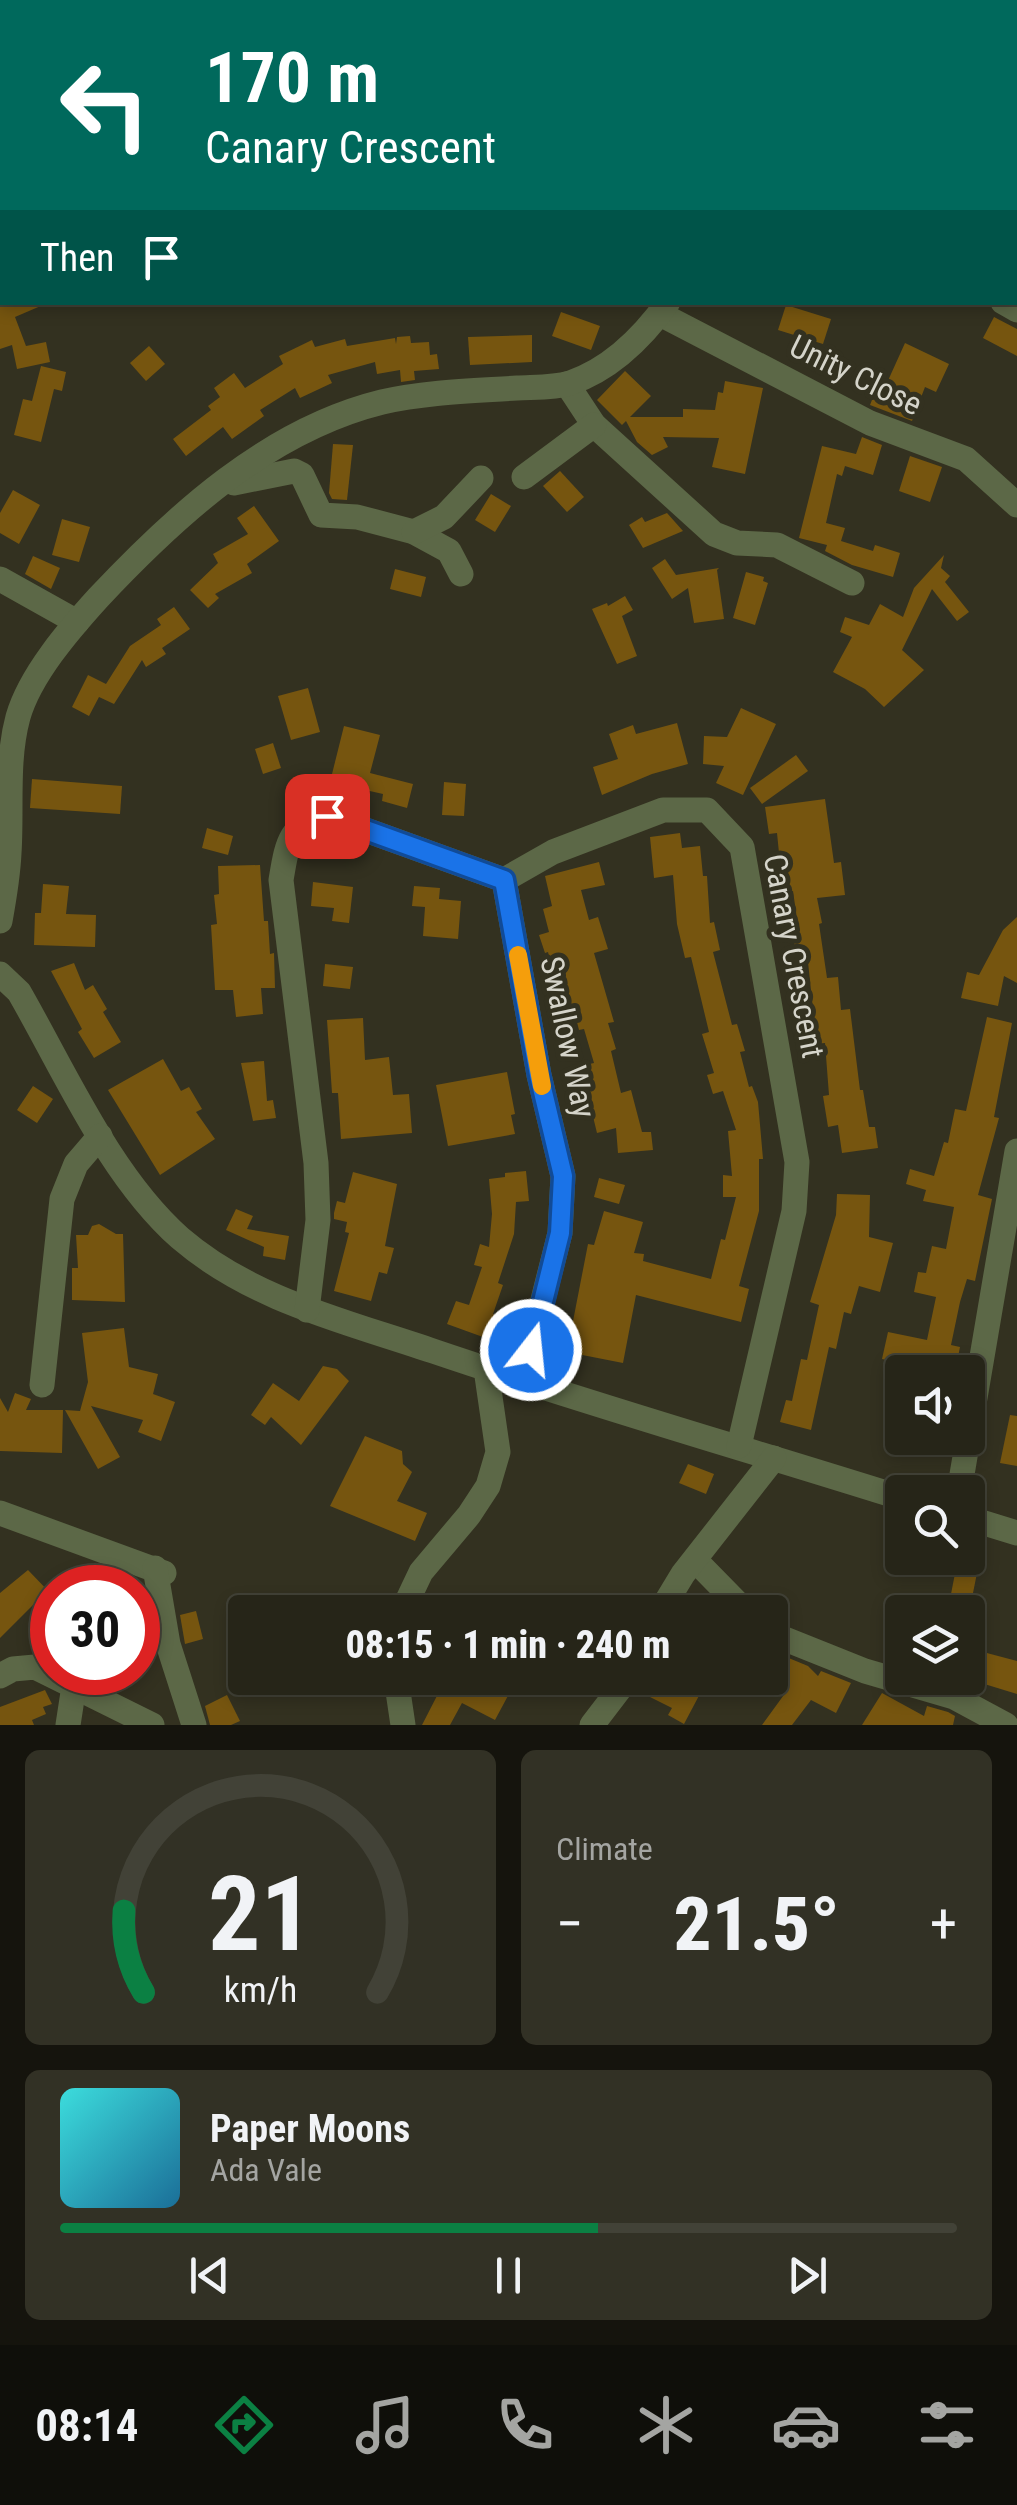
<!DOCTYPE html>
<meta charset="utf-8">
<style>
:root{--surface:#262518;--page:#323125;--text:#f1f3f6;--muted:#a4a5a2;--line:#424237;--accent:#0b8043}
body{margin:0;font-family:"Roboto Condensed",sans-serif;background:var(--page);color:var(--text);height:100vh;display:flex;flex-direction:column;font-size:38px;white-space:nowrap}
*{box-sizing:border-box;margin:0}
p{font-size:32px;color:var(--muted)}
.icon{flex:none;width:55px;height:55px;fill:none;stroke:currentColor;stroke-width:2;stroke-linecap:round;stroke-linejoin:round}
.map{position:relative;height:1725px;overflow:hidden}
.details{display:flex;flex-direction:column;gap:25px;padding:25px;background:#15140d;flex:1}
.details>*{flex:none}
.hud{position:absolute;left:0px;top:0px;width:1018px;height:305px;box-shadow:0 5px 15px #0003,0 0 0 2px var(--line);background:#00695c;color:#fff;overflow:hidden}
.fabs{position:absolute;left:885px;top:1355px;display:grid;gap:20px}
.fabs a{display:grid;place-items:center;width:100px;height:100px;border-radius:10px;background:var(--surface);box-shadow:0 5px 15px #0003,0 0 0 2px var(--line);font-size:50px}
.speed{position:absolute;left:30px;top:1565px;display:flex;gap:20px;font-size:50px;font-weight:700;text-align:center}
.speed>*{display:grid;place-content:center;width:130px;height:130px;border-radius:50%;background:var(--surface);box-shadow:0 5px 15px #0003,0 0 0 2px var(--line);line-height:1}
.speed .limit{border:15px solid #d22;background:#fff;color:#111}
.pin{position:absolute;display:grid;place-items:center;width:85px;height:85px;color:#fff;margin:-42px;border-radius:20px;box-shadow:0 5px 15px #0006}
.me{position:absolute;width:110px;margin:-55px;rotate:16deg;stroke-linejoin:round;filter:drop-shadow(0 0 8px #0008)}
.turn{display:flex;align-items:center;gap:35px;height:210px;padding:0 40px;font-size:45px}
.turn .icon{width:130px;height:130px;stroke-width:2.5}
.turn b{display:block;font-size:70px;line-height:85px}
.then{display:flex;align-items:center;height:95px;padding:0 40px;background:#0003;gap:20px;font-size:38px}
.big{font-size:75px;font-weight:800;line-height:1.1}
.details .card{flex:1;display:flex;flex-direction:column;justify-content:center;gap:15px;min-width:0;padding:0 35px;border-radius:15px;background:var(--page)}
.details .dial{align-items:center;gap:0}
.dial svg{height:260px;overflow:visible;fill:none;stroke:var(--line);stroke-width:7;stroke-linecap:round;text-anchor:middle}
.dial text{fill:var(--text);stroke:none}
.song{display:flex;align-items:center;gap:30px}
.cover{width:120px;height:120px;border-radius:15px;background:linear-gradient(135deg,hsl(180 70% 55%),hsl(200 70% 35%))}
.played{height:10px;border-radius:5px;background:linear-gradient(90deg,var(--accent) 60%,var(--line) 60%)}
.keys{display:flex;justify-content:space-around;direction:ltr}
.heat{display:flex;justify-content:space-between;align-items:center;font-size:55px;direction:ltr}
.details .tiles{flex:1;display:grid;gap:25px;grid-template-columns:1fr 1fr}
.card:last-child{grid-column:span 2}
.trip{position:absolute;left:228px;top:1595px;width:560px;height:100px;border-radius:10px;background:var(--surface);box-shadow:0 5px 15px #0003,0 0 0 2px var(--line);font-weight:800;line-height:100px;text-align:center}
.tabs{display:flex;height:160px;justify-content:space-around;align-items:center;background:#0f0f0a;color:var(--muted)}
.tabs .icon{width:70px;height:70px}
.tabs .on{color:var(--accent)}
.tabs b{font-size:45px;color:var(--text)}
.map>svg:first-child{display:block}
.building{fill:#76550f}
.lines{fill:none;stroke-linecap:round;stroke-linejoin:round}
.minor{stroke:#5c6847;stroke-width:25}
.route-casing{stroke:#114b97;stroke-width:25}
.route{stroke:#1a73e8;stroke-width:18}
.slow{stroke:#f59e0b;stroke-width:18}
.labels{text-anchor:middle;dominant-baseline:central;stroke-width:10;stroke-linejoin:round;paint-order:stroke}
.street-label{font-size:32px;fill:#d5d4ca;stroke:#333120}
</style>
<div class="map">
<svg width="1017" height="1725" viewBox="0 0 1017 1725">
<rect width="100%" height="100%" fill="#333120"/>
<!-- building -->
<g class="building">
<path d="M0,280L2,302H50L15,317L26,346L46,342L50,362L17,369L12,345L0,349Z"/>
<path d="M786,305L831,319L823,344L778,330Z"/>
<path d="M561,312L600,326L591,350L552,336Z"/>
<path d="M994,317L1017,329V356L983,338Z"/>
<path d="M532,335V362L470,365L468,337Z"/>
<path d="M410,336L411,343L429,342L430,355L437,354L439,369L414,371L415,380L401,382L400,370L377,374L375,362L328,375L332,383L300,398L295,388L260,410L264,416L232,439L223,427L186,456L173,439L211,410L208,406L220,397L214,388L234,373L245,388L283,364L279,356L312,340L315,347L345,339L347,346L395,338L396,344L397,337Z"/>
<path d="M905,343L949,364L936,392L925,387L912,421L870,405L879,382L886,385Z"/>
<path d="M149,346L165,364L146,381L130,363Z"/>
<path d="M41,366L66,372L62,391L54,389L41,442L14,435L23,399L32,401Z"/>
<path d="M625,371L651,396L630,417H683V409L715,410L718,392L723,393L725,381L763,388L745,474L712,467L719,438L663,437L668,447L652,455L637,442L626,421L622,425L597,400Z"/>
<path d="M862,437L882,445L873,475L845,466L842,476L837,474L826,523L845,528L841,541L873,551L875,545L900,553L893,577L852,565L825,551L827,545L799,538L822,446L856,454Z"/>
<path d="M333,444L353,445L347,500L332,499L329,493Z"/>
<path d="M910,456L942,467L930,502L899,491Z"/>
<path d="M560,471L584,497L567,512L543,486Z"/>
<path d="M13,490L40,505L19,544L0,533V513Z"/>
<path d="M491,494L511,506L495,532L475,520Z"/>
<path d="M254,506L279,541L247,564L252,573L215,594L219,598L208,608L190,590L218,563L213,554L248,534L237,518Z"/>
<path d="M667,513L683,531L643,548L629,525L642,517L645,522Z"/>
<path d="M62,519L90,527L79,562L52,555Z"/>
<path d="M944,555L941,568L950,576L945,582L969,612L957,621L932,589L902,650L924,670L884,707L865,689L833,672L852,637L840,632L845,617L869,625L880,604L903,617L914,588Z"/>
<path d="M33,556L60,568L51,589L25,574Z"/>
<path d="M665,559L676,575L719,568L717,570L724,619L694,623L688,588L672,599L652,568Z"/>
<path d="M395,569L426,577L421,597L390,589Z"/>
<path d="M746,572L764,577L763,581L768,583L755,625L733,618Z"/>
<path d="M625,596L633,610L622,616L637,656L617,664L592,609L607,603L608,606Z"/>
<path d="M174,607L190,629L162,648L166,654L146,667L142,660L114,704L99,697L89,716L72,707L88,675L106,684L130,646L161,625L157,619Z"/>
<path d="M308,688L320,732L291,740L278,696Z"/>
<path d="M741,708L776,724L743,795L716,783L724,766L703,764L704,736L727,737Z"/>
<path d="M677,723L688,764L652,774L602,795L593,767L618,759L609,734L633,725L636,734Z"/>
<path d="M344,726L380,735L370,773L413,784L407,808L382,801L383,794L352,787L354,780L332,774Z"/>
<path d="M273,743L281,768L263,774L255,749Z"/>
<path d="M796,755L808,771L762,804L750,788Z"/>
<path d="M32,779L122,786L120,814L30,808Z"/>
<path d="M444,782L466,784L464,816L442,815Z"/>
<path d="M825,799L834,863L841,862L845,895L817,898L822,923L819,924L827,978L838,977L841,1010L850,1009L860,1090H863L869,1127H875L878,1148L842,1153L838,1125L828,1127L823,1096L829,1095L825,1043L797,1045L794,1014L813,1009L808,962L797,964L794,941L800,940L793,891L783,893L777,833L769,834L765,807Z"/>
<path d="M207,828L233,836L228,855L202,848Z"/>
<path d="M680,833L682,848L700,846L703,876H707L710,923L714,922L720,950L713,952L732,1025L737,1024L745,1051L740,1052L749,1087L752,1086L758,1102L763,1159H759V1211L739,1286L749,1289L741,1322L636,1295L623,1363L567,1352L588,1244L594,1245L604,1211L643,1222L634,1253L644,1254L643,1261L711,1279L721,1239L725,1240L736,1197H723V1175L732,1176L728,1131L736,1130L723,1091L713,1094L707,1075L714,1073L702,1034L709,1032L691,957L685,958L677,924L673,875L654,878L650,837Z"/>
<path d="M599,862L605,885L581,890L589,920L598,917L608,949L594,953L614,1022L608,1023L616,1049L611,1051L621,1093L631,1090L642,1132H651L653,1150L618,1153L616,1128L597,1133L587,1092L578,1094L571,1068L594,1063L584,1029L579,1030L577,1022L554,1027L547,999L559,996L548,952L545,953L539,935L549,932L543,909L552,906L545,876Z"/>
<path d="M260,865L264,921H268L270,954L274,953L275,988H261L263,1014L236,1017L233,990H215L211,925L217,924L214,895L219,894L218,866Z"/>
<path d="M313,882L353,887L349,923L332,921L334,908L311,906Z"/>
<path d="M43,884L69,886L66,914L96,915L95,947L34,945L35,913H41Z"/>
<path d="M414,886L440,888L439,899L461,901L458,939L423,936L425,907L412,906Z"/>
<path d="M1017,917V983L1004,976L998,1006L961,998L967,972L979,975L1003,930Z"/>
<path d="M74,963L85,990L93,985L107,1009L103,1012L121,1042L94,1058L78,1032L82,1029L51,971Z"/>
<path d="M325,964L353,967L350,989L323,986Z"/>
<path d="M987,1017L1012,1023L994,1117L999,1118L978,1195L992,1199L975,1281L967,1279L960,1302L951,1345L960,1347L955,1372H944L882,1359L888,1332L927,1340L936,1297L914,1292L918,1272L926,1273L932,1246L946,1249L954,1207L923,1201L926,1190L906,1184L910,1169L934,1176L944,1142L948,1143L955,1109L966,1111Z"/>
<path d="M363,1018L365,1060L389,1057L393,1095L409,1094L412,1133L341,1139L338,1093H332L327,1020Z"/>
<path d="M163,1059L181,1091L189,1087L202,1109L196,1112L215,1139L160,1175L108,1090Z"/>
<path d="M264,1061L267,1101L273,1100L276,1118L253,1121L241,1063Z"/>
<path d="M507,1072L515,1114L511,1115L515,1134L448,1146L436,1085Z"/>
<path d="M33,1086L53,1099L37,1123L17,1110Z"/>
<path d="M526,1171L529,1201L516,1202L514,1234L498,1283L503,1285L493,1314L513,1322L505,1345L447,1324L456,1301L469,1305L482,1267L474,1265L480,1244L489,1247L492,1214L489,1179L505,1177V1173Z"/>
<path d="M353,1172L397,1184L385,1246L394,1248L387,1274L379,1272L371,1301L334,1291L349,1233L345,1232L347,1222L334,1219V1213L337,1201L345,1203Z"/>
<path d="M599,1178L625,1185L619,1204L594,1197Z"/>
<path d="M837,1194L870,1195L869,1237L893,1243L880,1292L859,1286L851,1314L844,1312L836,1349L829,1347L811,1430L780,1422L786,1400L792,1401L801,1359L807,1360L819,1305L810,1302L836,1215Z"/>
<path d="M236,1209L253,1216L247,1229L289,1236L285,1260L263,1256L264,1247L226,1230Z"/>
<path d="M99,1224L116,1234H123L125,1302L72,1300V1268H78L76,1235H88L92,1226Z"/>
<path d="M124,1328L129,1367L158,1374L153,1394L175,1402L161,1441L138,1432L143,1420L91,1406L120,1457L98,1469L65,1410L80,1411L88,1382L82,1333Z"/>
<path d="M323,1366L337,1369L349,1381L301,1445L271,1417L265,1425L251,1415L273,1383L299,1401Z"/>
<path d="M15,1393L31,1399L26,1410H63L62,1453L0,1451V1398L8,1412Z"/>
<path d="M1010,1415L1017,1416V1466L1000,1463Z"/>
<path d="M365,1436L402,1451L403,1464L412,1472L397,1501L427,1513L415,1541L330,1506Z"/>
<path d="M688,1464L714,1474L706,1494L679,1483Z"/>
<path d="M958,1558H980L969,1613L955,1610L958,1595L951,1594Z"/>
<path d="M28,1570L52,1595L44,1641L30,1638L38,1600L0,1638V1593Z"/>
<path d="M196,1611L203,1639L185,1644L180,1615Z"/>
<path d="M890,1623L902,1625V1657L883,1653Z"/>
<path d="M968,1648L1017,1661V1694L968,1679Z"/>
<path d="M779,1654L808,1666L818,1676L821,1671L851,1683L836,1713L811,1700L792,1725H762L786,1692L770,1675V1663Z"/>
<path d="M420,1678H482L510,1692L495,1720L462,1703L450,1725H422L441,1688Z"/>
<path d="M644,1678H677L702,1690L684,1724L668,1715L672,1708L638,1691Z"/>
<path d="M45,1690L52,1704L43,1707L46,1714L32,1720L34,1725H0V1707Z"/>
<path d="M882,1693L924,1716L927,1706L948,1712L955,1716L953,1725H862Z"/>
<path d="M227,1695L240,1721L231,1725H210L205,1706Z"/>
</g>
<g class="lines">
<!-- minor -->
<g class="minor">
<path d="M143,0L144,2"/>
<path d="M514,0L518,2"/>
<path d="M1003,0L1007,2"/>
<path d="M485,2L488,0"/>
<path d="M0,247L2,245"/>
<path d="M1003,302L1017,310"/>
<path d="M660,314L870,423L966,459L1017,505"/>
<path d="M567,384L594,425L714,534L737,543L777,545L852,583"/>
<path d="M524,477L594,425"/>
<path d="M234,483L294,471L302,475L321,515L357,517L414,532L449,551L461,574"/>
<path d="M414,532L444,517L481,478"/>
<path d="M0,579L77,622"/>
<path d="M504,880L539,1075L563,1176L560,1233L522,1382"/>
<path d="M0,921C4,899 8,875 9,853C12,808 6,761 18,717C30,675 69,630 98,598C175,516 268,430 382,402C426,392 472,391 517,388C534,387 554,388 570,383C611,369 643,337 668,302"/>
<path d="M0,974L19,992C65,1072 110,1176 180,1238C252,1300 345,1321 433,1351C589,1404 746,1449 902,1498"/>
<path d="M307,1310L318,1220L316,1163L281,880C287,845 289,823 327,816L504,880L553,852L663,810H707L742,847L797,1162L794,1211L739,1446"/>
<path d="M42,1385L62,1199L76,1164L100,1136"/>
<path d="M959,1492L1017,1151"/>
<path d="M0,1513L164,1573"/>
<path d="M968,1518L1017,1533"/>
<path d="M695,1560L746,1612"/>
<path d="M155,1568L168,1644L194,1725"/>
<path d="M402,1612L421,1572L469,1515L488,1486L498,1452L486,1369"/>
<path d="M660,1612L683,1574L774,1458"/>
<path d="M770,1633L865,1671L954,1697L1006,1725"/>
<path d="M0,1676L13,1669L35,1667L152,1725"/>
<path d="M396,1678L403,1725"/>
<path d="M68,1725L74,1686"/>
<path d="M592,1725L628,1678"/>
</g>
</g>
<g class="lines">
<!-- route casing -->
<g class="route-casing">
<path id="route" d="M327,816L504,880L539,1075L563,1176L560,1233L531,1350"/>
</g>
<!-- route -->
<use href="#route" class="route"/>
<!-- slow -->
<path class="slow" d="M518,955L542,1086"/>
</g>
<g class="labels">
<!-- street labels -->
<g class="street-label">
<text transform="translate(856 375) rotate(26)">Unity Close</text>
<text transform="translate(794 956) rotate(79)">Canary Crescent</text>
<text transform="translate(568 1037) rotate(78)">Swallow Way</text>
</g>
</g>
</svg>
<div class="fabs">
<a><svg class="icon" aria-label="sound" viewBox="0 0 24 24"><path d="M4 9h4l5-4v14l-5-4H4zM17 9q2 3 0 6"/></svg></a>
<a><svg class="icon" aria-label="search" viewBox="0 0 24 24"><circle cx="10" cy="10" r="6"/><path d="M15 15l6 6"/></svg></a>
<a><svg class="icon" aria-label="layers" viewBox="0 0 24 24"><path d="M12 4l9 5-9 5-9-5zM3 14l9 5 9-5"/></svg></a>
</div>
<div class="speed"><div class="limit">30</div></div>
<div class="pin" style="left:327px;top:816px;background:#d93025"><svg class="icon" aria-label="arrive" viewBox="0 0 24 24"><path d="M6 21V4h12l-3 4 3 4H6"/></svg></div>
<svg class="me" style="left:531px;top:1350px" viewBox="-20 -20 40 40"><circle r="17" fill="#1a73e8" stroke="#fff" stroke-width="3"/><path d="M0-11L8 9 0 5-8 9z" fill="#fff"/></svg>
<div class="trip">08:15 · 1 min · 240 m</div>
<div class="hud">
<div class="turn"><svg class="icon" aria-label="left" viewBox="0 0 24 24"><path d="M17 20v-9H6M10 6l-5 5 5 5"/></svg><div><b>170 m</b>Canary Crescent</div></div>
<div class="then">Then<svg class="icon" aria-label="arrive" viewBox="0 0 24 24"><path d="M6 21V4h12l-3 4 3 4H6"/></svg></div>
</div>
</div>
<section class="details">
<div class="tiles">
<div class="card dial"><svg viewBox="0 0 100 80">
<path d="M14 69A42 42 0 1 1 86 69"/>
<path d="M14 69A42 42 0 0 1 8 44" stroke="#0b8043"/>
<text x="50" y="56" font-size="32" font-weight="700">21</text>
<text x="50" y="72" font-size="11">km/h</text>
</svg></div>
<div class="card"><p>Climate</p>
<div class="heat"><a>−</a><b class="big">21.5°</b><a>+</a></div>
</div>
<div class="card">
<div class="song"><i class="cover"></i><div><b>Paper Moons</b><p>Ada Vale</p></div></div>
<div class="played"></div>
<div class="keys"><svg class="icon" aria-label="previous" viewBox="0 0 24 24"><path d="M18 5L8 12l10 7zM5 5v14"/></svg><svg class="icon" aria-label="pause" viewBox="0 0 24 24"><path d="M8 5v14M16 5v14"/></svg><svg class="icon" aria-label="next" viewBox="0 0 24 24"><path d="M6 5l10 7-10 7zM19 5v14"/></svg></div>
</div>
</div>
</section>
<nav class="tabs">
<b>08:14</b>
<svg class="icon on" aria-label="directions" viewBox="0 0 24 24"><path d="M12 3l9 9-9 9-9-9zM9 14v-3h6M13 9l2 2-2 2"/></svg>
<svg class="icon" aria-label="music" viewBox="0 0 24 24"><path d="M9 18V5l10-2v13"/><circle cx="6" cy="18" r="3"/><circle cx="16" cy="16" r="3"/></svg>
<svg class="icon" aria-label="phone" viewBox="0 0 24 24"><path d="M5 4h4l2 5-3 2q2 4 5 5l2-3 5 2v4C11 20 4 13 5 4z"/></svg>
<svg class="icon" aria-label="climate" viewBox="0 0 24 24"><path d="M12 3v18M4 7l16 10M4 17L20 7"/></svg>
<svg class="icon" aria-label="car" viewBox="0 0 24 24"><path d="M5 17H2v-5l4-1 3-4h7l3 4 3 1v5h-3M9 17h6M6 11h13"/><circle cx="7" cy="17" r="2"/><circle cx="17" cy="17" r="2"/></svg>
<svg class="icon" aria-label="filters" viewBox="0 0 24 24"><path d="M4 7h16M4 17h16"/><circle cx="9" cy="7" r="2"/><circle cx="15" cy="17" r="2"/></svg>
</nav>
